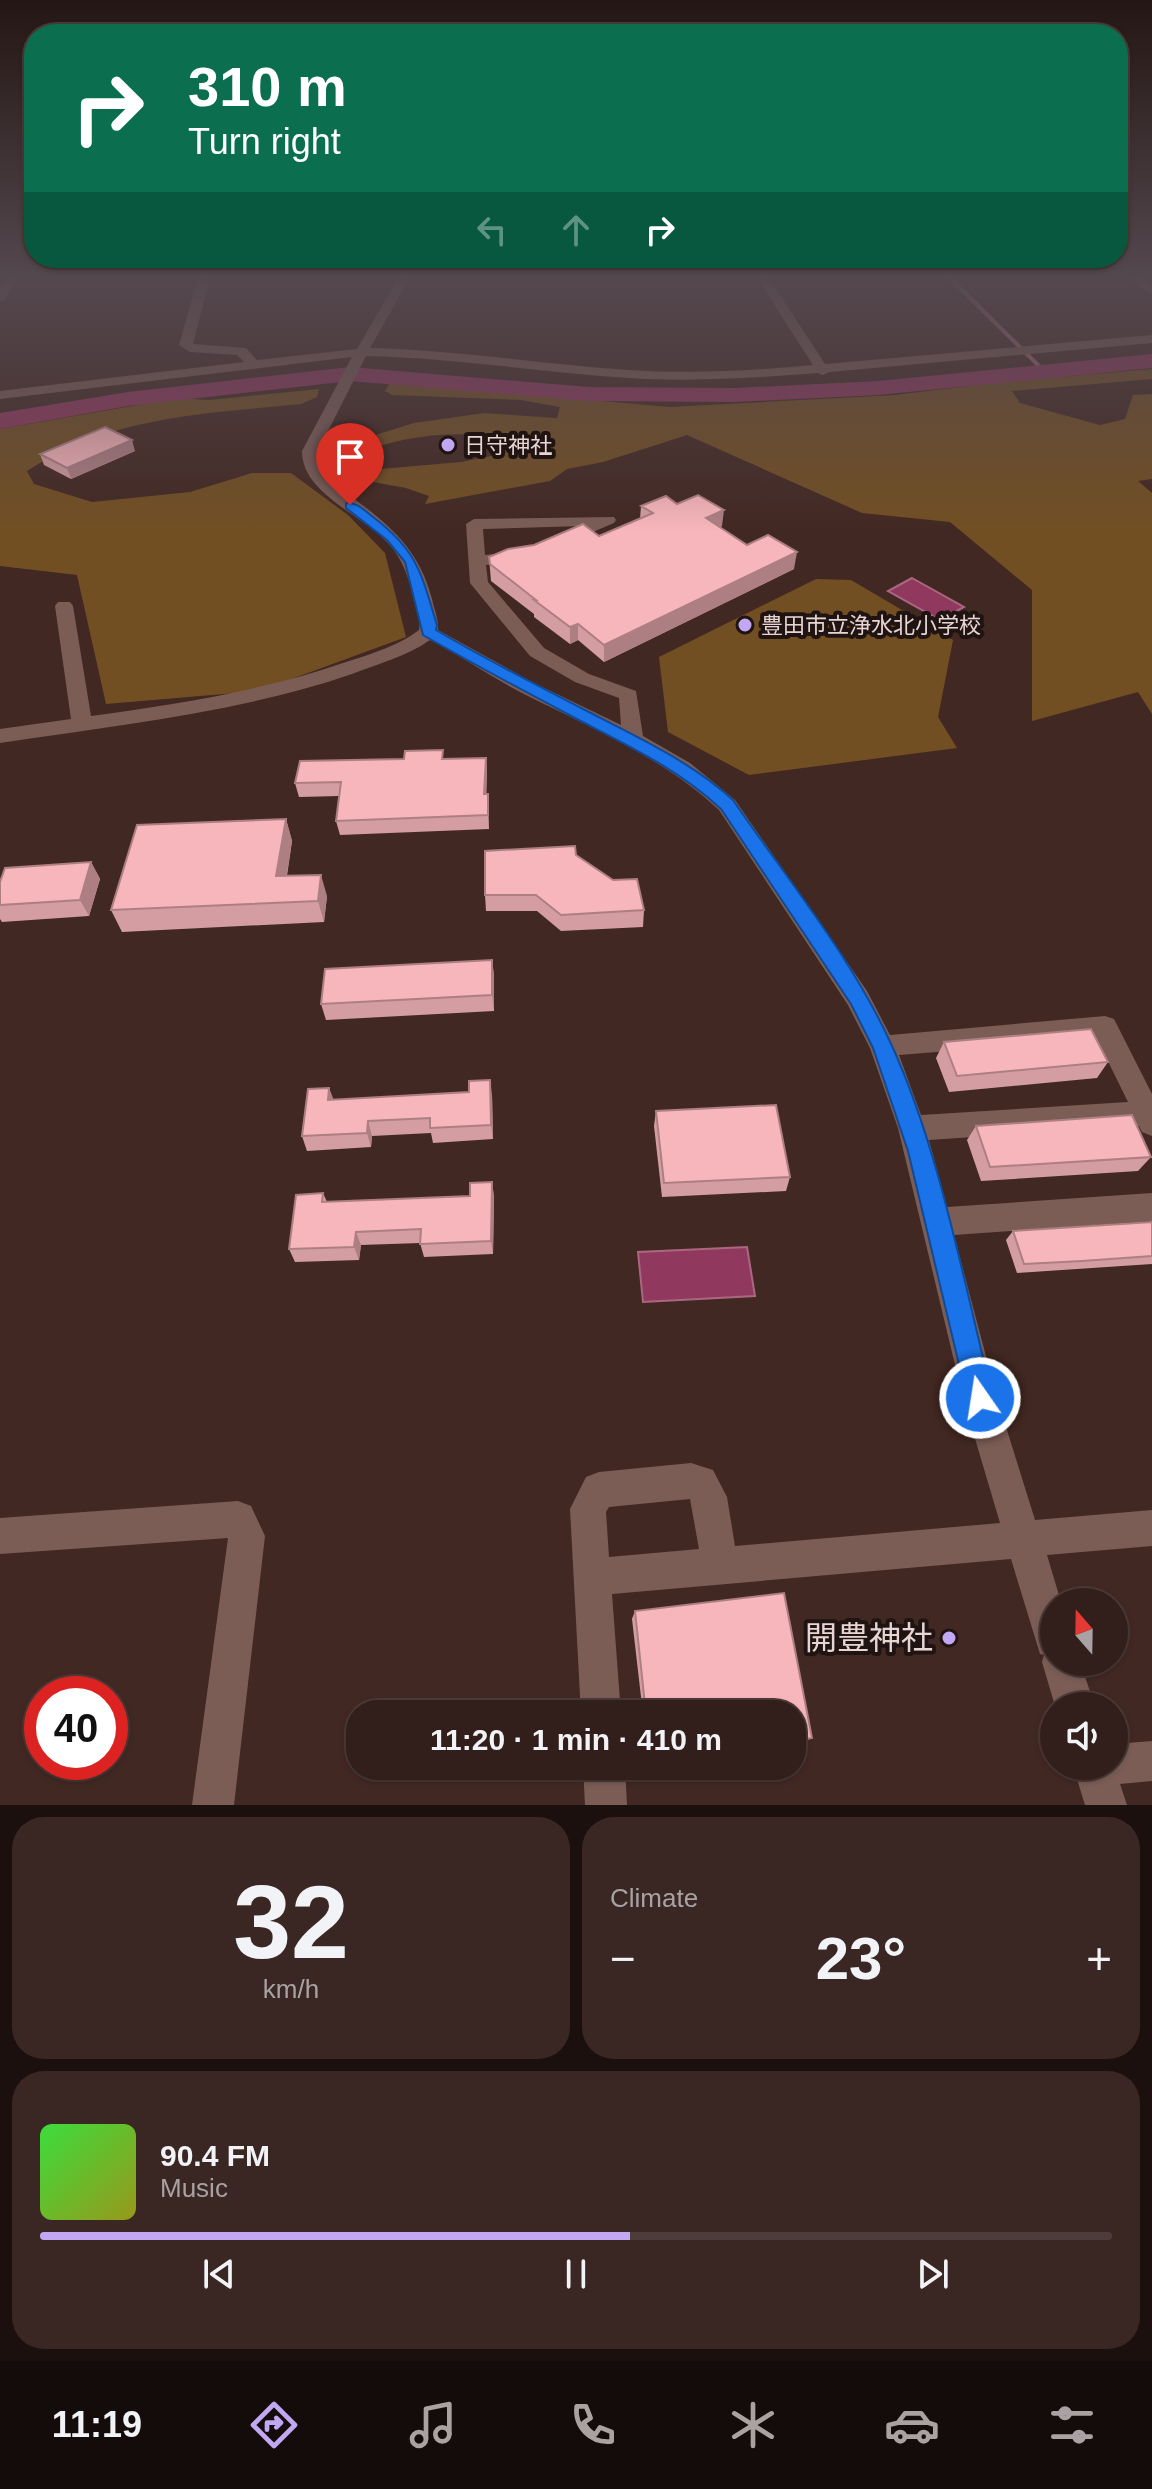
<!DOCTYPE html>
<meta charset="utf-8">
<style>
:root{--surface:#321e1a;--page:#3a2723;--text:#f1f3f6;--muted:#a8a2a2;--line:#4d3c39;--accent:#c2a8f3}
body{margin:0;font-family:Helvetica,"Noto Sans JP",sans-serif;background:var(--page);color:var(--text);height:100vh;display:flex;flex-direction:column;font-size:30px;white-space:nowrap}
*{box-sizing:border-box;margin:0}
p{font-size:26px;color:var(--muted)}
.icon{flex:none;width:44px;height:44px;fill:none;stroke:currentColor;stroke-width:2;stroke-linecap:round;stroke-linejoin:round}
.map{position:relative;height:1805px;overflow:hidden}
.panel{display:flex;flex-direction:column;gap:12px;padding:12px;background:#1c100e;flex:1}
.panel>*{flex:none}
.hud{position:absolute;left:24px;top:24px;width:1104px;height:244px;border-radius:32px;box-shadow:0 2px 6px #0004,0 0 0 2px var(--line);background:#0b6e4f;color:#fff;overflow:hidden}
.needle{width:52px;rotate:340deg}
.buttons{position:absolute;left:1040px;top:1588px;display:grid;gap:16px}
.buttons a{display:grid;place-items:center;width:88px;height:88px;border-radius:50%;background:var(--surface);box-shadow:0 2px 6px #0004,0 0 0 2px var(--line);font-size:40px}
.speed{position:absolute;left:24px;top:1676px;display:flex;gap:16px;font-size:40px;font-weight:700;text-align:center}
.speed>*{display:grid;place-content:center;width:104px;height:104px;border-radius:50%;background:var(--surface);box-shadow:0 2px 6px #0004,0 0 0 2px var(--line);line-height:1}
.speed .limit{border:12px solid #d22;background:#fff;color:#111}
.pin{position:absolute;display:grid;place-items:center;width:68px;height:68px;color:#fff;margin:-82px -34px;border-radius:50% 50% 50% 0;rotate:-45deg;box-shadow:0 0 8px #0007}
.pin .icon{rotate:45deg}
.me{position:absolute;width:88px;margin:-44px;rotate:347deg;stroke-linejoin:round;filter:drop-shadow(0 0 6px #0008)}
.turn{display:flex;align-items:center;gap:28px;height:168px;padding:0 32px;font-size:36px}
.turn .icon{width:104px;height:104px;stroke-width:2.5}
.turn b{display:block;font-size:56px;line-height:68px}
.lanes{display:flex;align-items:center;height:76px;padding:0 32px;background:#0003;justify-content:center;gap:40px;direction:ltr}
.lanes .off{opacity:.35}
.big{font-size:60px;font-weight:800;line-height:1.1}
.panel .card{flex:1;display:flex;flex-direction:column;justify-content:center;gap:12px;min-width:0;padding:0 28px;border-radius:32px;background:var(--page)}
.panel .dial{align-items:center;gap:0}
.dial b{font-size:104px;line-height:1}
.song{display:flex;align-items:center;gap:24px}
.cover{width:96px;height:96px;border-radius:12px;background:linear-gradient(135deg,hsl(120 70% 55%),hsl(60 70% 35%))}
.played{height:8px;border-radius:4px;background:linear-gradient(90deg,var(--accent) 55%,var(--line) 55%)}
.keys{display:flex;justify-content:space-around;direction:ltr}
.heat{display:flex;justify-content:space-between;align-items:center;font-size:44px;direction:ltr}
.panel .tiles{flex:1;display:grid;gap:12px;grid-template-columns:1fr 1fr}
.card:last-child{grid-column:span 2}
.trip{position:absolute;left:346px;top:1700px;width:460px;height:80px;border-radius:32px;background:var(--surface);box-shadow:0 2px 6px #0004,0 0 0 2px var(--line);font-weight:800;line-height:80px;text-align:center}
.dock{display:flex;height:128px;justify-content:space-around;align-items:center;background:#140c0a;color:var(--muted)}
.dock .icon{width:56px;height:56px}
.dock .current{color:var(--accent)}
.dock b{font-size:36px;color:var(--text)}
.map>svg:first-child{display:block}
.green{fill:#724f23}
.water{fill:#91385f;stroke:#ab6781;stroke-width:2}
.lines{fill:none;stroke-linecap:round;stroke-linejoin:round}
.stream{stroke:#ab6781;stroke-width:4}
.river{fill:#91385f;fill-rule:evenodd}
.minor{fill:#7b5d56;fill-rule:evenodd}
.wall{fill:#d49da1}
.shaded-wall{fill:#ad7f83}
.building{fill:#f7b6bb;stroke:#ad7f83;stroke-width:2}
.route{fill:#1a73e8;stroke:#114b97;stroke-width:2}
.poi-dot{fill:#c2a8f3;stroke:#201412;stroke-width:3}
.labels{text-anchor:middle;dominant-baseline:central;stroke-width:8;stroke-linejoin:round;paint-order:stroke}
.far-poi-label{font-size:22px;fill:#e7d5d1;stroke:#201412;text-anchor:start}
.near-poi-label{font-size:32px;fill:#e7d5d1;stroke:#201412;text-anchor:end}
</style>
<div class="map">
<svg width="1152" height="1805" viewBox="0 0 1152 1805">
<rect width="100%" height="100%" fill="#422822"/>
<!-- green -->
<g class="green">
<path d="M1152,369V379L1012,391L1020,403L1100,425L1125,419L1133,395L1152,394V479L1138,481L1152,493V714L1138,692L1032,721V590L950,522L862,513L687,435L603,462L567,469L550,481L425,504L429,496L406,488L362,480L369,470L461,462L501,454L492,436C444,431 397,437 352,456L346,444L414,423L484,413L557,418L560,407L521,400L392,395L385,391L390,383L670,407L895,395L1001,382Z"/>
<path d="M319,389L317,397L301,404C204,414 111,416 27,471L34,484L92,502L190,492L252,473H291L348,515L385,553L406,637L259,691L106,704L77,575L0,566V429L178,398L209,400Z"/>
<path d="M816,579L851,580L953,640L938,717L957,748L749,775L668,732L659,657Z"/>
</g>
<!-- water -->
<g class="water">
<path d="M912,578L964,607L940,620L888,591Z"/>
<path d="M747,1247L755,1296L643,1302L638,1252Z"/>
</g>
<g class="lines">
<!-- stream -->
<path class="stream" d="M950,278L1044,371"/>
<!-- river -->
<path class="river" d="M1152,354V368L878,395L735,402L589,401L350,381L128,406L0,429V413L128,392L350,367L589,387L735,388L878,381Z"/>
<!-- minor -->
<g class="minor">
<path d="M6,278H18L4,301L0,302V288Z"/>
<path d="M198,278H210L193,344L246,348L257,360L357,349L398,278H410L370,348C457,350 541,364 628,370C689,374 751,371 813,365L757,278H769L825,364L1152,335V343L829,372L823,375L818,373C755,378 691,382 628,378C540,372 454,358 366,356L318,451V466L322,474C371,514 415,534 432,599C434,609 439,620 438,630L532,682L621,725L619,698L575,682L530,656L470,583L466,524L474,519L614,517L616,520L614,523L560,546L554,545L552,541L554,537L581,526L483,529L485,555L522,551L531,556L522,561L486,565L488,582L544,648L589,674L636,691L643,736L690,763L735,800L867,991L890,1035L1105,1016L1114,1019L1152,1094V1136L1142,1132L1139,1126L929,1140L947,1207L1152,1193V1221L954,1235L997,1398L1035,1520L1152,1510V1546L1047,1555L1061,1602H1054V1662H1080L1095,1706H1055L1042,1662L1044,1655L1040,1654L1011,1559L612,1594L621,1714H581L570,1509L586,1477L599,1472L691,1463L713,1470L727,1497L735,1546L1000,1523L963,1398L898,1128L870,1048L848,1005L719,810C661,756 591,728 520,692C490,676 461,656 430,640C407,656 378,664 352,674C238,713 118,725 0,743V729L71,719L55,606L58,602H70L73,606L91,716C177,704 263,691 346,662C371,654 398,646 419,630C421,620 416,609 414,599C409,579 403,559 388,543C362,514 302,494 302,451L352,357L0,399V391L244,362L237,355L190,352L179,345ZM1097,1039L1128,1102L921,1115L899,1055ZM690,1499L699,1549L609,1557L606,1512L609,1507Z"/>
<path d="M1129,278H1142L1152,285V295Z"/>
<path d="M238,1501L251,1506L265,1536L234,1805H192L228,1538L0,1554V1518Z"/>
<path d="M1152,1741V1781L1120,1784L1127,1805H1085L1073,1766H1114V1744Z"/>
<path d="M583,1766H625L627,1805H585Z"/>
</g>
</g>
<!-- wall -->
<g class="wall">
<path d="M135,451L71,479L44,465L40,454Z"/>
<path d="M677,504L722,526L720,527L747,545L794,569L604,662L578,640L570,644L534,617V614L491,581L489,557L599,536L640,519L641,506Z"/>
<path d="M486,758L487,772L486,794H488L489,829L340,835L336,821L339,796L299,797L295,783L444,759Z"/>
<path d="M286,819L292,841L287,876L327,896L324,922L122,932L111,910Z"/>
<path d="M576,855L644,910L643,927L561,931L537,911H486L485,895Z"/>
<path d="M91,862L100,879L89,916L2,922L0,919V882Z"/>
<path d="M492,960L494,976V1011L326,1020L321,1004Z"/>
<path d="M944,1042L1108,1062L1097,1078L949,1092L936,1058Z"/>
<path d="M329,1088L333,1100L492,1095L493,1139L433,1143L431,1133L372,1136L371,1147L307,1151L302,1136Z"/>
<path d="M656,1111L790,1177L786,1191L662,1197L654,1126Z"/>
<path d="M976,1126L1151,1157L1138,1171L981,1181L967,1140Z"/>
<path d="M492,1182L494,1197L493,1254L424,1257L420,1243L361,1245L359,1260L295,1262L289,1249L323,1193L327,1202L470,1196Z"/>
<path d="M1152,1222V1264L1017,1273L1006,1240L1013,1231Z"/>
<path d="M784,1593L812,1738L803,1742L792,1743V1714H643L632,1619L635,1611Z"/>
</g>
<!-- shaded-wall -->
<g class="shaded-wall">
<path d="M132,440L135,451L71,479L67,468Z"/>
<path d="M724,510L722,526L704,534L706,518Z"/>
<path d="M797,552L794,569L604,662V645Z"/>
<path d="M578,624V640L570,644V627Z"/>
<path d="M486,758L487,772L486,809L484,794Z"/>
<path d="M286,819L292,841L283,898L276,876Z"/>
<path d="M91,862L100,879L89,916L80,900Z"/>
<path d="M321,875L327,896L324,922L318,901Z"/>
<path d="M492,960L494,976V1011L492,995Z"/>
<path d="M490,1080L492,1095L493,1139L491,1125Z"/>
<path d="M329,1088L335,1103L328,1100Z"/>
<path d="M368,1121L372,1136L371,1147L367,1133Z"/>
<path d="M492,1182L494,1197L493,1254L491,1241Z"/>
<path d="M356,1232L361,1245L359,1260L354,1247Z"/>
</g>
<!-- building -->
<g class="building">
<path d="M105,427L132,440L67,468L40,454Z"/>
<path d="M698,495L724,510L706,518L747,545L768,535L797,552L604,645L578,624L570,627L534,600H536L490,564L489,557L508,549L534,545L583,524L599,536L653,513L641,506L666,496L677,504Z"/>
<path d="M443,750L442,759L486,758L484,794H488V815L336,821L341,782L295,783L300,761L404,759L405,751Z"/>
<path d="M286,819L276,876L321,875L318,901L111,910L137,825Z"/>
<path d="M575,846L576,855L613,880L637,879L644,910L561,915L536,895H485V851Z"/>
<path d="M91,862L80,900L0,905V882L5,868Z"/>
<path d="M492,960V995L321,1004L325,969Z"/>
<path d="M1091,1029L1108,1062L957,1076L944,1042Z"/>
<path d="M490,1080L491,1125L430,1128V1118L368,1121L367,1133L302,1136L308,1089L329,1088L328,1100L469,1092V1081Z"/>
<path d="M776,1105L790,1177L664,1183L656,1111Z"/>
<path d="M1132,1115L1151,1157L990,1167L976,1126Z"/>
<path d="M492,1182L491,1241L420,1244L421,1229L356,1232L354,1247L289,1249L296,1195L323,1193L322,1202L470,1196V1183Z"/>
<path d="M1152,1222V1256L1082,1261L1024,1264L1013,1231Z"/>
<path d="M784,1593L812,1738L792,1741V1714H646L635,1611Z"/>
</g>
<!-- sky -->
<linearGradient id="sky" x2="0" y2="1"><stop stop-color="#241613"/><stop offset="0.52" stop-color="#54484f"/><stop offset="1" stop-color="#54484f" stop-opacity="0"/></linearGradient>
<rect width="1152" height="531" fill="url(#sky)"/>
<!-- route -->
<path class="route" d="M346,503C357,502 364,510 373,517C418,551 421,573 437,625L436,630C485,659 536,685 587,711C639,738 690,761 733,800C787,879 853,959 892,1046C940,1151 964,1285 993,1398L989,1407L980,1411L971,1407L967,1398L908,1151L873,1048L851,1004L721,809C678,769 627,745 575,718C524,691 473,664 423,635L405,562L387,540L346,508Z"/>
<!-- markers -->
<g class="poi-dot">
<circle cx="448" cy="445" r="8"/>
<circle cx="745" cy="625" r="8"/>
<circle cx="949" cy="1638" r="8"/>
</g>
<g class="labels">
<!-- far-poi labels -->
<g class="far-poi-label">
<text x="464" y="445">日守神社</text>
<text x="761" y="625">豊田市立浄水北小学校</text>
</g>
<!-- near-poi labels -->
<g class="near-poi-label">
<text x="933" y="1638">開豊神社</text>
</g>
</g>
</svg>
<div class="buttons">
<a><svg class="needle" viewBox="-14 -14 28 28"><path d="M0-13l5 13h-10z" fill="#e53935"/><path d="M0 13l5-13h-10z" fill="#a8a2a2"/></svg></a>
<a><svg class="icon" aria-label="sound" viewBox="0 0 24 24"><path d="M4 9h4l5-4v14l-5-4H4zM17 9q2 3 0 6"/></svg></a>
</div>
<div class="speed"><div class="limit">40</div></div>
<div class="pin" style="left:350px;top:505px;background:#d93025"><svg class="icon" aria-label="arrive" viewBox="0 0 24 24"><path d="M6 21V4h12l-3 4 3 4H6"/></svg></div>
<svg class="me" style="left:980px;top:1398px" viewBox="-20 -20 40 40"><circle r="17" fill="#1a73e8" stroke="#fff" stroke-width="3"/><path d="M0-11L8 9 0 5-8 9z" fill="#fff"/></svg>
<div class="trip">11:20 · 1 min · 410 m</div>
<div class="hud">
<div class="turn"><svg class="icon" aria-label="right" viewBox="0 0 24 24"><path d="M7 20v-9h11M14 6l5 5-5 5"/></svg><div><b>310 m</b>Turn right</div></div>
<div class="lanes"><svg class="icon off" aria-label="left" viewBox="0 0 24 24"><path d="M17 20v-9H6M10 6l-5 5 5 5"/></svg><svg class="icon off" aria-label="ahead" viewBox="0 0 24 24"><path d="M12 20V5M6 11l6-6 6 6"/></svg><svg class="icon" aria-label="right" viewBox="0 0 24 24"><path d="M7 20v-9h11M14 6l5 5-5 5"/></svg></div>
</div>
</div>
<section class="panel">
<div class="tiles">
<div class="card dial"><b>32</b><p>km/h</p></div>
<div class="card"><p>Climate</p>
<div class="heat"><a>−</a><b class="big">23°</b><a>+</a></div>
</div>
<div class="card">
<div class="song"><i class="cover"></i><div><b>90.4 FM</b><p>Music</p></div></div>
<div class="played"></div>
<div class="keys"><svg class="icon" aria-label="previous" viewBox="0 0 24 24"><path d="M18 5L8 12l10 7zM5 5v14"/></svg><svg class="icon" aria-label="pause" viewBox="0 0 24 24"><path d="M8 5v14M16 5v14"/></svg><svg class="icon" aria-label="next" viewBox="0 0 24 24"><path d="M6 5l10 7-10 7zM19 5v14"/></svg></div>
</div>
</div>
</section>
<nav class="dock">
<b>11:19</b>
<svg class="icon current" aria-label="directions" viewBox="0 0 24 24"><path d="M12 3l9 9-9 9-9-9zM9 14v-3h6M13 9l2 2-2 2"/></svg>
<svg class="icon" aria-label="music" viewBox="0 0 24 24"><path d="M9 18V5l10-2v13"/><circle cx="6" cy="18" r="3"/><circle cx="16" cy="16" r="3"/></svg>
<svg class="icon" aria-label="phone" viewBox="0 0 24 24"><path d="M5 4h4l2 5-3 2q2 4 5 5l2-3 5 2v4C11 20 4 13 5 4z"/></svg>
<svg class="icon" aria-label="climate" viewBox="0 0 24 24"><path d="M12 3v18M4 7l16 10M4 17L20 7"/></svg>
<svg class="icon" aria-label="car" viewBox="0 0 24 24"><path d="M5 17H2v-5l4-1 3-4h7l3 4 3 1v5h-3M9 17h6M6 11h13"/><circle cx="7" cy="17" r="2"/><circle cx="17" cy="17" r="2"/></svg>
<svg class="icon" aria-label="filters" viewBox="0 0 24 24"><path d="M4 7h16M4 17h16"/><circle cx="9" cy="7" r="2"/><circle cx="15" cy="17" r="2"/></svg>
</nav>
